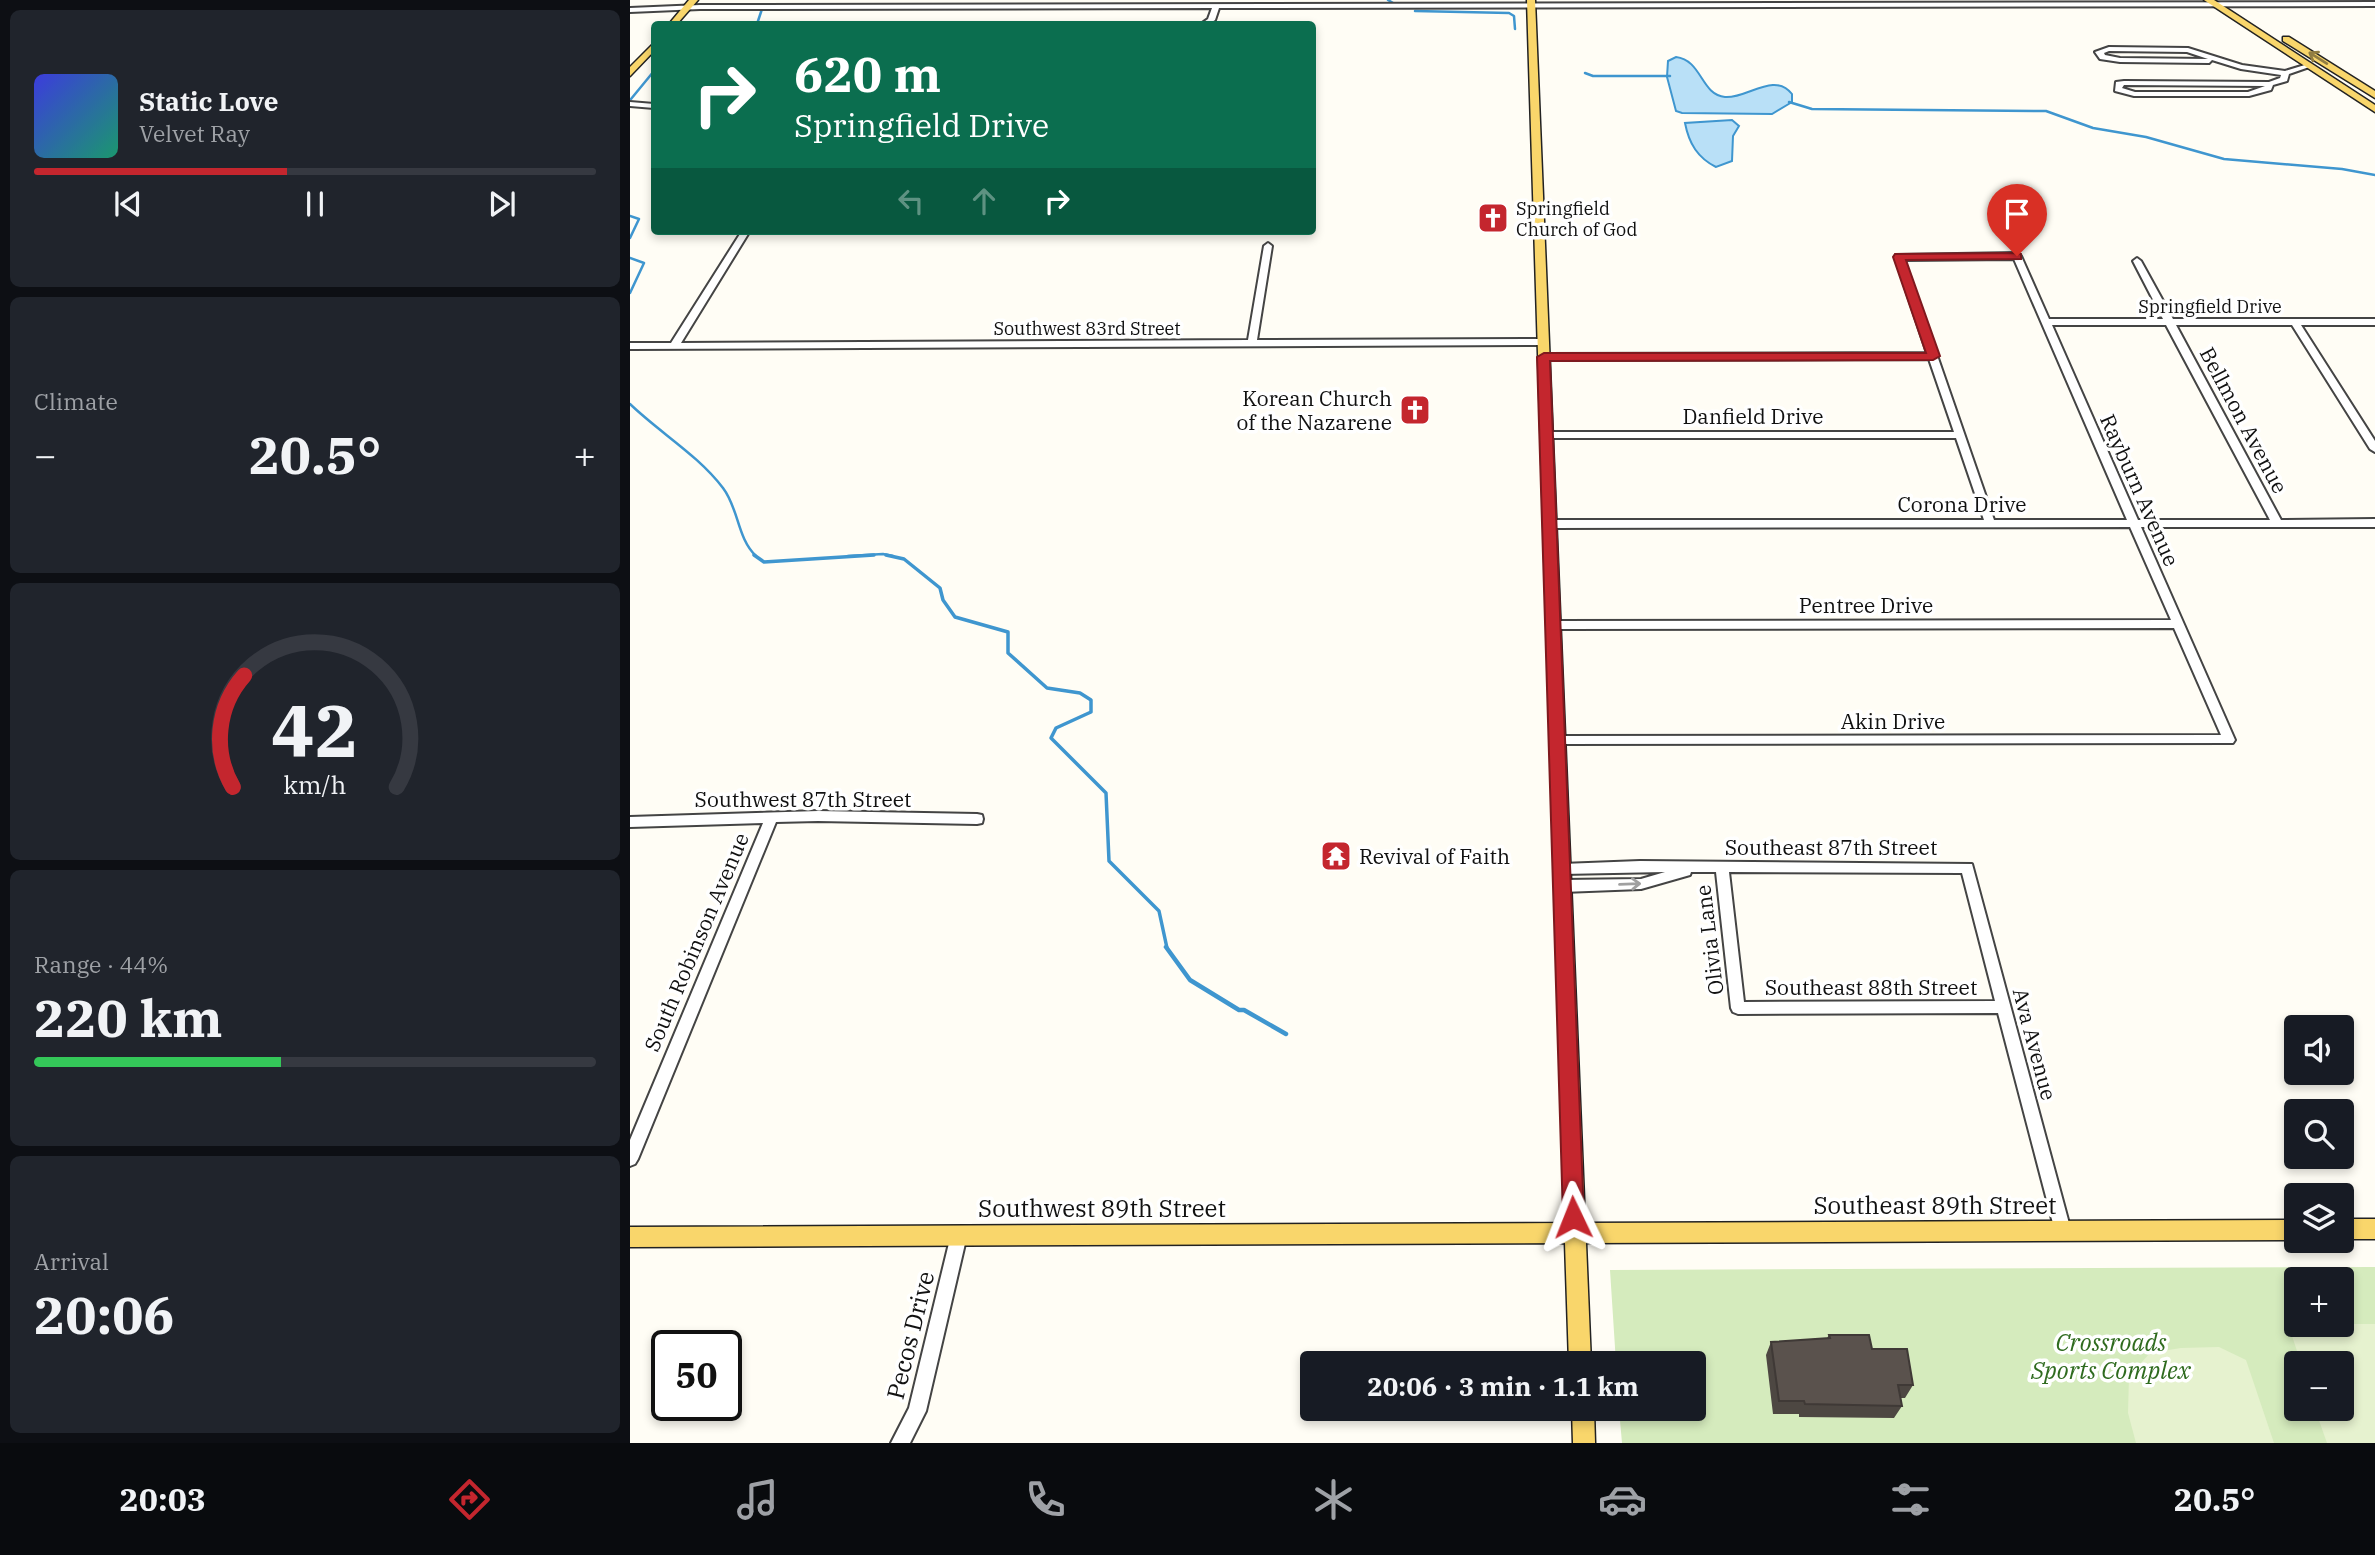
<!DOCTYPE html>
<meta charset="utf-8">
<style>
:root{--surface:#171b24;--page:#20242c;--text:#f1f3f6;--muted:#9ea1a6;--line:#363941;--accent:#c4262e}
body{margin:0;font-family:"IBM Plex Serif",serif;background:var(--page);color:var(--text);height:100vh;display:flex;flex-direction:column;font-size:26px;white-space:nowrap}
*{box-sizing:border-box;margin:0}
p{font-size:23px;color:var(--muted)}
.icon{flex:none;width:38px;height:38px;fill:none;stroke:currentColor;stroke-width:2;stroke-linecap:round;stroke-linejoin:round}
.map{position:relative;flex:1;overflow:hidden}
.drawer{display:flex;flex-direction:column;gap:10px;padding:10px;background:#0d0f14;width:630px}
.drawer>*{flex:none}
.hud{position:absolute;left:21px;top:21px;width:665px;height:214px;border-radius:7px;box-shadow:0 4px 10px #0003;background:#0b6e4f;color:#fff;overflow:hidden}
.tools{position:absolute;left:1654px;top:1015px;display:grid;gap:14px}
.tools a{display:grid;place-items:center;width:70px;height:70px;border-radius:7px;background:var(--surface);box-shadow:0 4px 10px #0003;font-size:35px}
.speed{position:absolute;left:21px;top:1330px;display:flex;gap:14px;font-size:35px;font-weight:700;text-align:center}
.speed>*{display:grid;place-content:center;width:91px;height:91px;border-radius:50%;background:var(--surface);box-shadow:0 4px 10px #0003;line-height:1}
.speed .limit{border:4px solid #111;border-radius:10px;background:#fff;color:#111}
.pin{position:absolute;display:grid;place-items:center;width:60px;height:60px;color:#fff;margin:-72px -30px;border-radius:50% 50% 50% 0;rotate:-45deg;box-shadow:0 0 7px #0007}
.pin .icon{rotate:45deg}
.me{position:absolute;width:77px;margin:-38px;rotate:358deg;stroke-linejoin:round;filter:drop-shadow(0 0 5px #0008)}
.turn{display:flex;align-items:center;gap:24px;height:147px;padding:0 28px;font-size:32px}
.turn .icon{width:91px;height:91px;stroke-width:2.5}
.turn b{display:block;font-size:49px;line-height:60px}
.lanes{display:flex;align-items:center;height:66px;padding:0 28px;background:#0003;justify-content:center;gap:35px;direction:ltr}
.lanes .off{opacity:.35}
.big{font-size:52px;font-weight:700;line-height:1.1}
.drawer .widget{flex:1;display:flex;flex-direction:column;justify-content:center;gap:10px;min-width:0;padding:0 24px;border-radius:10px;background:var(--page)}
.drawer .dial{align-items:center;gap:0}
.dial svg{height:182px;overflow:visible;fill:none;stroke:var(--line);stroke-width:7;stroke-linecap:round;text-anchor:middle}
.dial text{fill:var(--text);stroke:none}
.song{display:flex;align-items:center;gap:21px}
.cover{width:84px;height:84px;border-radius:10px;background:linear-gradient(135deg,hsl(240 70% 55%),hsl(160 70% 35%))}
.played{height:7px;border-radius:4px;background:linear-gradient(90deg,var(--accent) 45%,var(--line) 45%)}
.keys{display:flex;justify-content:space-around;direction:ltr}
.heat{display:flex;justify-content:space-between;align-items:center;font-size:38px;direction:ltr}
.charge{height:10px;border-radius:5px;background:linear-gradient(90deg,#34c759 44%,var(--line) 0)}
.trip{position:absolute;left:670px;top:1351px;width:406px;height:70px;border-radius:7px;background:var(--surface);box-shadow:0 4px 10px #0003;font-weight:700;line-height:70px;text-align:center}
.tab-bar{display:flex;height:112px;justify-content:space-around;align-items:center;background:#090b0e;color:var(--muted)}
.tab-bar .icon{width:49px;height:49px}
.tab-bar .current{color:var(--accent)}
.tab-bar b{font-size:32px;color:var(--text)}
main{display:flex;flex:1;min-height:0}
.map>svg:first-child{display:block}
.green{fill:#d5ebbd;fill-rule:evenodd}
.pitch{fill:#e6f2cf}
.water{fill:#b9e0f7;stroke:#3f96cf;stroke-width:2}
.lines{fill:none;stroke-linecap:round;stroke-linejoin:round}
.stream-far2{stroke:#3f96cf;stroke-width:2.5}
.stream-far1{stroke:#3f96cf;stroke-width:3.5}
.stream{stroke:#3f96cf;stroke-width:4.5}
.minor-casing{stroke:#444;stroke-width:4}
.major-casing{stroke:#222;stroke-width:3}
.minor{fill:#fff;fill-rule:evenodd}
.major{fill:#f9d66b;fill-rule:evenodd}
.wall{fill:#4d4742}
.building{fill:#5a524d;stroke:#3f3936;stroke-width:2}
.oneway{stroke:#917d42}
.oneway2{stroke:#a0a0a0}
.route{fill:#c4262e;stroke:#7f191e;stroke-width:2}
.labels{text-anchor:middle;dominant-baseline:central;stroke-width:7;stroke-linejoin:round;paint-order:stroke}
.far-poi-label{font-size:18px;fill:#111;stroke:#fff;text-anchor:start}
.far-street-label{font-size:18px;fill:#111;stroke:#fff}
.poi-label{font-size:21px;fill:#111;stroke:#fff;text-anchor:end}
.street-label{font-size:21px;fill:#111;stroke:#fff}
.near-street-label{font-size:24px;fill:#111;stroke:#fff}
.near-park-label{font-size:24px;font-style:italic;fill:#2f6b1f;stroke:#fff}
</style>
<main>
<section class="drawer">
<div class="widget">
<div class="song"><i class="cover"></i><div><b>Static Love</b><p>Velvet Ray</p></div></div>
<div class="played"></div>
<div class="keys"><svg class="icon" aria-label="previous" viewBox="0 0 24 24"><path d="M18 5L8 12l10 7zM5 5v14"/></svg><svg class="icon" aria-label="pause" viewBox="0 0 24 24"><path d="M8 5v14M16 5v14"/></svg><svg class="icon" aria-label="next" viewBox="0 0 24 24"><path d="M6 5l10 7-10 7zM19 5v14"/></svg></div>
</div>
<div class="widget"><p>Climate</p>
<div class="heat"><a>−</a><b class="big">20.5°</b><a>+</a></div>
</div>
<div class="widget dial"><svg viewBox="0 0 100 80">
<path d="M14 69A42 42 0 1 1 86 69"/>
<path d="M14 69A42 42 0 0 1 19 20" stroke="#c4262e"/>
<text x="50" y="56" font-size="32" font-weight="700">42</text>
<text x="50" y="72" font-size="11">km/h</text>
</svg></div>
<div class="widget"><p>Range · 44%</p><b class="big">220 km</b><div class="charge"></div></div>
<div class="widget"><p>Arrival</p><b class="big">20:06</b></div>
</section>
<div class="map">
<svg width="1745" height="1443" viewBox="0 0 1745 1443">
<rect width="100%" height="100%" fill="#fffdf5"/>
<!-- green -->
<path class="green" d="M1745,1267V1443H992L989,1409H1064V1363H986L980,1270ZM1666,1279H1712V1325H1666ZM1666,1363H1712V1409H1666Z"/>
<!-- pitch -->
<g class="pitch">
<path d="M1658,1324H1745V1443H1697L1685,1409H1712V1363H1671Z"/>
<path d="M1589,1347L1616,1360L1644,1443H1506L1498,1413L1499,1376L1520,1353L1551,1348Z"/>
</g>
<!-- water -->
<g class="water">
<path d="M1046,57C1072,60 1071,95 1095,97C1117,99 1144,71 1162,94V102L1142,114L1052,113L1046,111L1037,77L1038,61Z"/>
<path d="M1102,120L1109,126L1103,136L1102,161L1086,167C1068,158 1059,144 1055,123Z"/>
</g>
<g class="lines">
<!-- stream-far2 -->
<g class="stream-far2">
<path d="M758,0L763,3"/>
<path d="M785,11L879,13L884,16L885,29"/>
<path d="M127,24L132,9"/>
<path d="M955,73L963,76H1040"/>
<path d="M1,99L24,71"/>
<path d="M1159,102L1182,109L1416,111L1463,128L1516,137L1594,159L1712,169L1745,175"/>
<path d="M0,216L9,219L0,238"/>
<path d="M0,258L14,263L0,293"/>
<path d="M0,404C30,433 68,455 93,488C109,509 107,538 126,556"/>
<path d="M218,556L253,554L263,556"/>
</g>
<!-- stream-far1 -->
<g class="stream-far1">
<path d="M124,555L134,562L244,555"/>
<path d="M256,555L274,559L310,588L313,600L325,617L378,632V653L417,688L450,693L461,700V712L426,728L421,738L476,793L479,861L529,911L537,948"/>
</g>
<!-- stream -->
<path class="stream" d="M536,947L560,980L609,1010H614L656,1034"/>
<!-- minor casing -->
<g class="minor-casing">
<g id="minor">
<path d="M1745,2V6L589,8L585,20L579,24H571L578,19L582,8L70,9L0,12V8L70,5Z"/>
<path d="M1479,47L1558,48L1612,65L1655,71L1678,64L1682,66L1659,74L1657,81L1643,85L1641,90L1619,96H1504L1485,91L1486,82L1494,81L1639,82L1650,78L1651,75L1611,69L1582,60L1579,63L1490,62L1470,59L1465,52ZM1479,51L1557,52L1578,59L1490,58L1475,55L1474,53ZM1494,85L1635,86L1618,92H1505L1492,88Z"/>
<path d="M0,102L24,104V108L0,106Z"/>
<path d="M114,231L118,234L51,343L618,340L634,246L638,243L642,246L627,340L913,339L918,342L913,345L0,349V343H41L110,234Z"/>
<path d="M1387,253L1391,256L1419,319H1533L1503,261L1507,258L1511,261L1543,319H1745V325H1671L1745,441V452L1740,449L1662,325H1546L1651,520L1745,519V527H1511L1605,740L1603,743L923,744L921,741L923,738L927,736L1591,735L1544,628L924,629L918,625L924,621L1541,620L1500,527L920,528L915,524L920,520H1354L1326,438H917L912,435L917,432H1324L1299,359L914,360L909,357L914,354L1297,353L1265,257L1266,255ZM1384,259L1497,520H1364L1274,260ZM1422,325H1536L1640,520H1508Z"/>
<path d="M188,811L347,814L352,815L353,819L352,823L347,824L188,821L146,822L8,1159L5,1164L0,1166V1140L133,823L0,827V817Z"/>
<path d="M1010,861L1342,864L1441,1231L1439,1237L1433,1239L1427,1237L1425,1231L1368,1013L1108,1014L1103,1012L1101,1008L1086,872H1061L1060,875L1011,889L933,892L928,890L926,886L928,882L933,880L1011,879L1035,872L932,874L927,873L925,869L927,865L932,864ZM1099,872L1332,873L1365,1001L1114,1002Z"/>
<path d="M329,1227L335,1229L337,1235L296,1411L280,1443H261L279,1408L321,1235L323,1229Z"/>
</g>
</g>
<!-- major casing -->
<g class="major-casing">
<g id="major">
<path d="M59,0H68L47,24H39Z"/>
<path d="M897,0H905L955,1223L1666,1220V1240L956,1243L961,1363H939L935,1243L0,1247V1227L935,1223Z"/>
<path d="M1574,0H1584L1745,105V112Z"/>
<path d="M1653,37H1659L1745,91V98L1653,41Z"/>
<path d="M24,43V51L0,76V67Z"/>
<rect x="1712" y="1219" width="33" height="20"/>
<path d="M942,1409H964L965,1443H943Z"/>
</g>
</g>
<!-- minor -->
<use href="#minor" class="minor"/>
<!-- major -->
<use href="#major" class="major"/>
</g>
<!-- wall -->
<path class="wall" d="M1199,1335L1242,1349L1283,1385L1275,1398H1270L1272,1406L1264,1418L1169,1417V1414H1143L1136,1355L1141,1342L1197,1338Z"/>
<!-- building -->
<path class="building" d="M1199,1335H1239L1242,1349H1277L1283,1385H1268L1272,1406L1175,1404L1174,1401H1149L1141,1342L1200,1338Z"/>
<!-- one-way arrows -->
<defs><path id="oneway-shaft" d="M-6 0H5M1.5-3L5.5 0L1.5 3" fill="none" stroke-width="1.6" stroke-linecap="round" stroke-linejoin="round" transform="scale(1.75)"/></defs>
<use class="oneway" href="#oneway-shaft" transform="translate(1688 58) rotate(-148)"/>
<use class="oneway2" href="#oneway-shaft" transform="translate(1000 884) rotate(-2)"/>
<!-- route -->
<path class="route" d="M1387,253L1391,254V259L1276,260L1310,356L1303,360L920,361L954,1217L951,1224L943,1227L936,1224L933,1217L907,357L914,353H1296L1263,257L1265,254Z"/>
<!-- icons -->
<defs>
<g id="church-square" transform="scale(1.575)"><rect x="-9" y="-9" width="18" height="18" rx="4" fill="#c4262e" stroke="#fff"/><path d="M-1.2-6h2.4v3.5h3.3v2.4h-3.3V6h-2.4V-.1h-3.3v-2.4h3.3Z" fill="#fff"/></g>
<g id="temple-square" transform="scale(1.575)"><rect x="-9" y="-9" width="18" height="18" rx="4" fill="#c4262e" stroke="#fff"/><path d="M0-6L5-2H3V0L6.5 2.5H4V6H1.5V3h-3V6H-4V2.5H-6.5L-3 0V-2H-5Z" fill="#fff"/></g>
</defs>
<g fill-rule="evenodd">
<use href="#church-square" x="863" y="218"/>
<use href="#church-square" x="785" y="410"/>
<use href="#temple-square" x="706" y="856"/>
</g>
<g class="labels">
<!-- far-poi labels -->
<g class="far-poi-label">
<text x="886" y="208">Springfield<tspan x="886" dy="21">Church of God</tspan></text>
</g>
<!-- far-street labels -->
<g class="far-street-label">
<text x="1580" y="306">Springfield Drive</text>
<text x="457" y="328">Southwest 83rd Street</text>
</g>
<!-- poi labels -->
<g class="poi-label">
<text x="762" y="398">Korean Church<tspan x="762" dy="24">of the Nazarene</tspan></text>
<text x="729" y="856" text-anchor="start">Revival of Faith</text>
</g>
<!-- street labels -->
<g class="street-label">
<text x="1123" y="416">Danfield Drive</text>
<text transform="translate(1614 420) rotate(62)">Bellmon Avenue</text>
<text transform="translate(1510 490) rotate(66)">Rayburn Avenue</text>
<text x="1332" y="504">Corona Drive</text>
<text x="1236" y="605">Pentree Drive</text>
<text x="1263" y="721">Akin Drive</text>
<text x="173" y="799">Southwest 87th Street</text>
<text x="1201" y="847">Southeast 87th Street</text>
<text transform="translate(1079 940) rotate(-97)">Olivia Lane</text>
<text transform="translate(66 942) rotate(-67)">South Robinson Avenue</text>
<text x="1241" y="987">Southeast 88th Street</text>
<text transform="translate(1405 1044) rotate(75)">Ava Avenue</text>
</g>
<!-- near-street labels -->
<g class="near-street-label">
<text x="1305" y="1205">Southeast 89th Street</text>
<text x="472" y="1208">Southwest 89th Street</text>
<text transform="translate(280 1335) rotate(-76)">Pecos Drive</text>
</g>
<!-- near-park labels -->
<g class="near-park-label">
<text x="1481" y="1342">Crossroads<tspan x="1481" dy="28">Sports Complex</tspan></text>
</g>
</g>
</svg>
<div class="tools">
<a><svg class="icon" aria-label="sound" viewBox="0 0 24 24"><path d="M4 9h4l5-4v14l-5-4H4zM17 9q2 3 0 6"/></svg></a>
<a><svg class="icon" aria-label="search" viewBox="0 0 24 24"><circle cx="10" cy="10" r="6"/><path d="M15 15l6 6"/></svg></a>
<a><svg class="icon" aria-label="layers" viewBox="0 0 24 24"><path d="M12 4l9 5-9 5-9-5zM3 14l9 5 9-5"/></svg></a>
<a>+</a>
<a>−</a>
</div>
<div class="speed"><div class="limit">50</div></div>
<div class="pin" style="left:1387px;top:256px;background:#d93025"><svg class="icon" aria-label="arrive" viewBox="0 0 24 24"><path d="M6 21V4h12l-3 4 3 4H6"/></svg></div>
<svg class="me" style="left:943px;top:1217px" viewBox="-20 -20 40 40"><path d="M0-17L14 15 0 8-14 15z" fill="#c4262e" stroke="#fff" stroke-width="4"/></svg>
<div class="trip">20:06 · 3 min · 1.1 km</div>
<div class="hud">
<div class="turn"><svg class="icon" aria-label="right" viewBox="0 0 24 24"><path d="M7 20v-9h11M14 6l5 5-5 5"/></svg><div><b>620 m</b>Springfield Drive</div></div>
<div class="lanes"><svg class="icon off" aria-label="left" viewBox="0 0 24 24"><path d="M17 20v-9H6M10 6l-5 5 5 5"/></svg><svg class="icon off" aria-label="ahead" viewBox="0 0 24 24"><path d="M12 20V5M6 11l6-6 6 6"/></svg><svg class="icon" aria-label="right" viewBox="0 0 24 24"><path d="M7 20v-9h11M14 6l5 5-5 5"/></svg></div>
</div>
</div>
</main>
<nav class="tab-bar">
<b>20:03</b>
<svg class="icon current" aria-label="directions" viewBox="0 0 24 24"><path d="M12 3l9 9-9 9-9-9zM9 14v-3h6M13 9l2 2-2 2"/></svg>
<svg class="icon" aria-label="music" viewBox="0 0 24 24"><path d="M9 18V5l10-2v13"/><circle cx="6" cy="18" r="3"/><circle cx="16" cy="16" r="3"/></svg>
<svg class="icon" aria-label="phone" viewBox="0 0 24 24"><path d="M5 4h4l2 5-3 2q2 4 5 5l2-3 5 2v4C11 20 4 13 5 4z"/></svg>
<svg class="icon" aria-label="climate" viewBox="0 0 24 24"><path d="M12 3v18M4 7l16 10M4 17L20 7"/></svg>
<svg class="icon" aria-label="car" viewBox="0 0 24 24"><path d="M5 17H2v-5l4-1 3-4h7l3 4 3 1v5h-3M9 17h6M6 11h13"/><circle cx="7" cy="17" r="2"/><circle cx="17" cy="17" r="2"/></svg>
<svg class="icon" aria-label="filters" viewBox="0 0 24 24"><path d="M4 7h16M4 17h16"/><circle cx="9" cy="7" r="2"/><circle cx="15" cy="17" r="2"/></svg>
<b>20.5°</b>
</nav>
